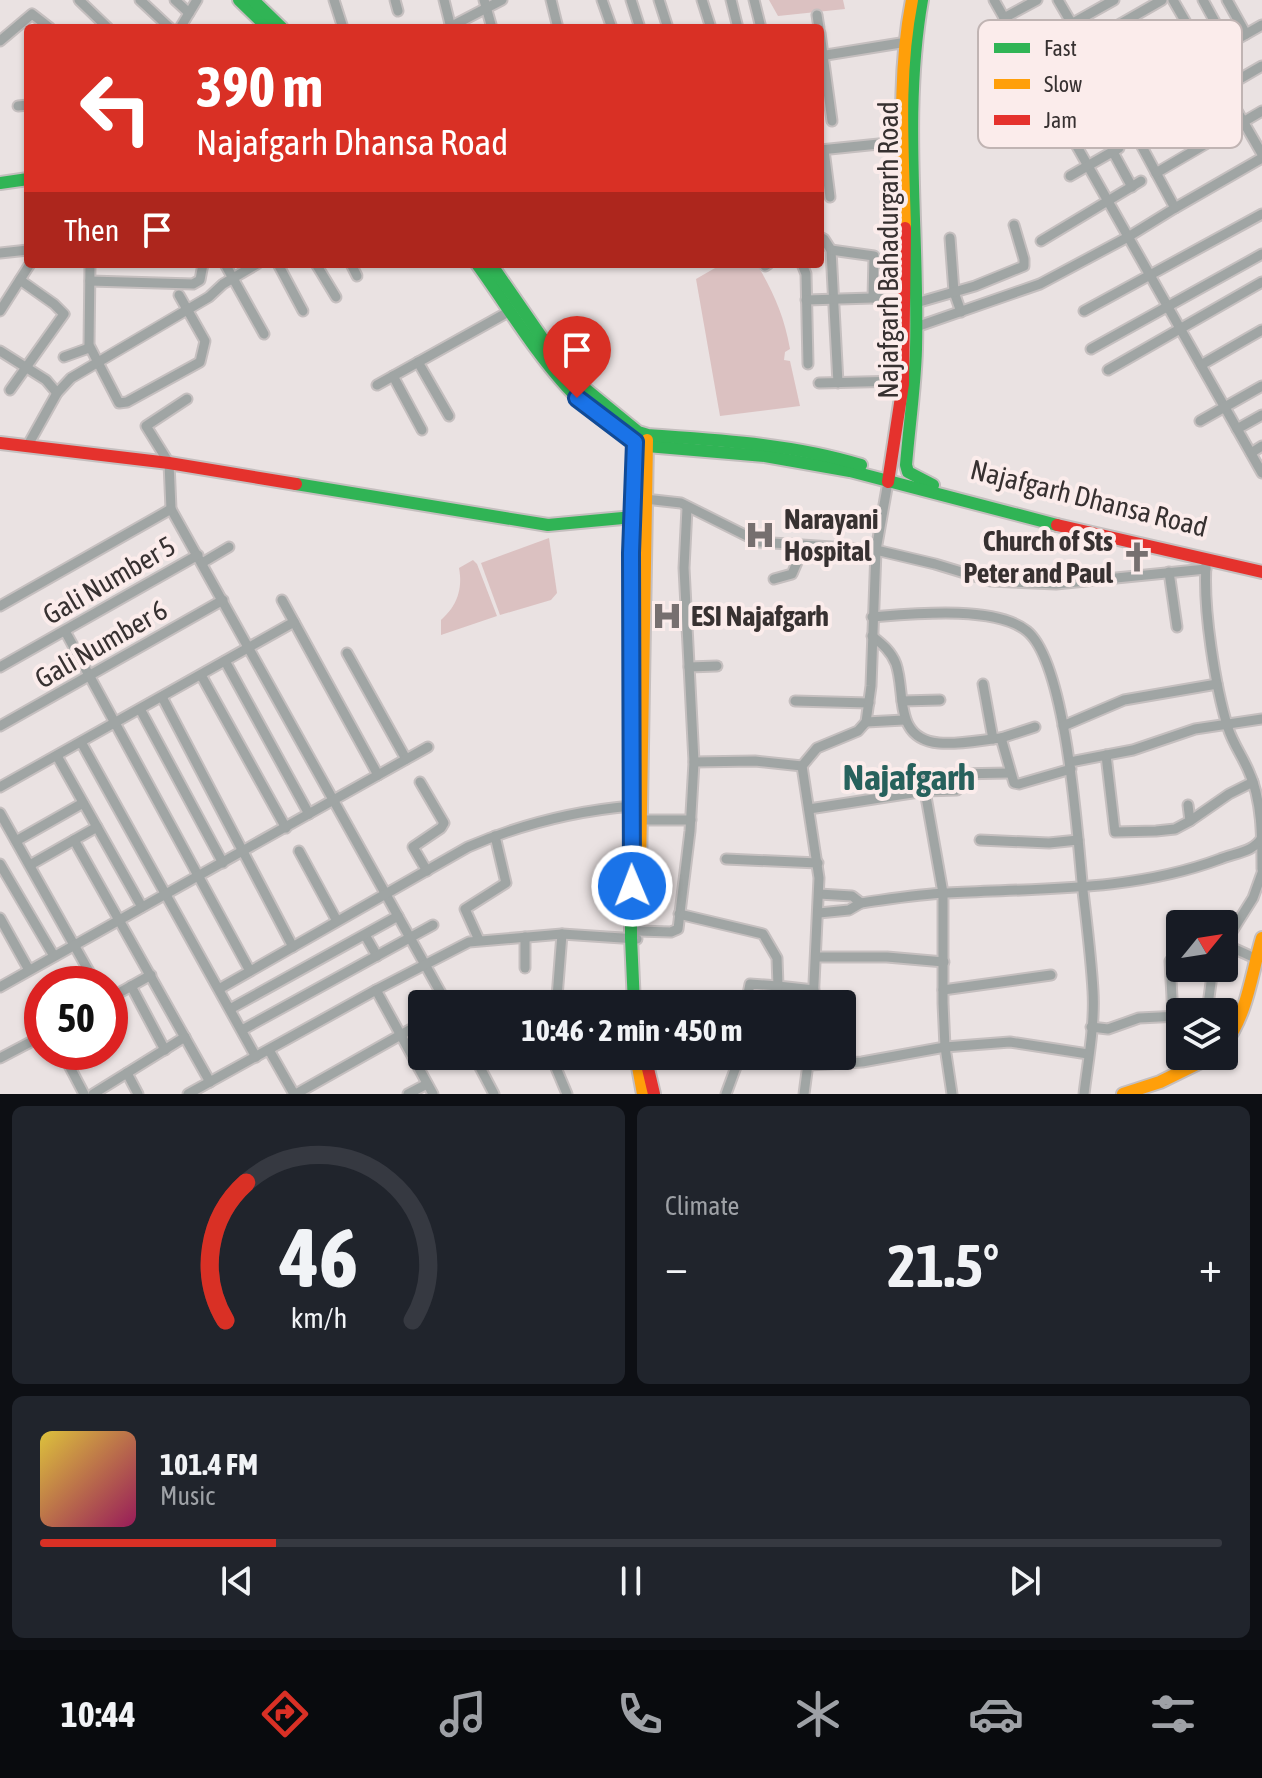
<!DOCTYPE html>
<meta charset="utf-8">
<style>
:root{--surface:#171b24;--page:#20242c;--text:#f1f3f6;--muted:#9ea1a6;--line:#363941;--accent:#d93025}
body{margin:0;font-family:"Asap Condensed",sans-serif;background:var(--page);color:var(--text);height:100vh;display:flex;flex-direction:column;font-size:30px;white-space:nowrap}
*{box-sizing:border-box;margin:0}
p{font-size:26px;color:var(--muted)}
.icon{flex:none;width:44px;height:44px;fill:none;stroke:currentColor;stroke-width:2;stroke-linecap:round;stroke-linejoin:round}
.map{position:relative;height:1094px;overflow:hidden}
.details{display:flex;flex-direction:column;gap:12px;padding:12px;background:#0d0f14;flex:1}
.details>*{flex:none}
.hud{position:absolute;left:24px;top:24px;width:800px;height:244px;border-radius:8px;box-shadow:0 2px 6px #0004;background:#d93025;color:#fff;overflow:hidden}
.needle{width:52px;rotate:60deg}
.buttons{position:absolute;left:1166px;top:910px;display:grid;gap:16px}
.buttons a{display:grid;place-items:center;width:72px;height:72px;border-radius:8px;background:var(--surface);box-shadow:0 2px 6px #0004;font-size:40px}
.speed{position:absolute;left:24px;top:966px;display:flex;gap:16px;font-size:40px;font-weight:700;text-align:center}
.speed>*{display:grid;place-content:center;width:104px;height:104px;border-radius:50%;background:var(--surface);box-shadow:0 2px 6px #0004;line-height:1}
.speed .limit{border:12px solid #d22;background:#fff;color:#111}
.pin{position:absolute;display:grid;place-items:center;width:68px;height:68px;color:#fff;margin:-82px -34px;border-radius:50% 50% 50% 0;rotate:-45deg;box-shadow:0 0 8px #0007}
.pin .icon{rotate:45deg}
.me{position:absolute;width:88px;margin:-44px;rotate:359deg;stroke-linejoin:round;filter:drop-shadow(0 0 6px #0008)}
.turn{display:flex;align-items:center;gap:28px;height:168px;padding:0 40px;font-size:36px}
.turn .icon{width:104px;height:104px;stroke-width:2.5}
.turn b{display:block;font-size:56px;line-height:68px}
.then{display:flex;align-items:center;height:76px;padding:0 40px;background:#0003;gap:16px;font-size:30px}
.big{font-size:60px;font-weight:700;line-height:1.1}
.details .tile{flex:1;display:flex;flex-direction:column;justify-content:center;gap:12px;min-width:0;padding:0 28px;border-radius:12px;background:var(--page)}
.details .dial{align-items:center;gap:0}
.dial svg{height:208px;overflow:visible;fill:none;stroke:var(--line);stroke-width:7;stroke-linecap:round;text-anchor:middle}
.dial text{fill:var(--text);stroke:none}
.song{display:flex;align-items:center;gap:24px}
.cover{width:96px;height:96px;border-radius:12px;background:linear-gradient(135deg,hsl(50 70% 55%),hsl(330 70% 35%))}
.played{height:8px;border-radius:4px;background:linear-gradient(90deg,var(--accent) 20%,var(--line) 20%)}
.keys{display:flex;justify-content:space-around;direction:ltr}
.heat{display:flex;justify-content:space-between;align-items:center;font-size:44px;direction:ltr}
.details .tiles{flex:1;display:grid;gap:12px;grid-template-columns:1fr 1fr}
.tile:last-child{grid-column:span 2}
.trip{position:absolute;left:408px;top:990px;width:448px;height:80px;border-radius:8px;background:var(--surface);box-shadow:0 2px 6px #0004;font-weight:700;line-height:80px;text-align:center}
.dock{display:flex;height:128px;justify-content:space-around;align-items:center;background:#090b0e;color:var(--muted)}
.dock .icon{width:56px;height:56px}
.dock .selected{color:var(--accent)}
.dock b{font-size:36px;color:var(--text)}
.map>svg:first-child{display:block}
.green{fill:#dbc1c1}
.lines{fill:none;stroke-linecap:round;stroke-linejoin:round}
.street-casing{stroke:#c5bfbf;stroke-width:13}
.fast-casing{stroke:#c5bfbf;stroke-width:16}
.slow-casing{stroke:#c5bfbf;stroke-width:16}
.jam-casing{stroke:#c5bfbf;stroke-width:16}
.street{stroke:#a0a5a4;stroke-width:9}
.fast{stroke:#30b455;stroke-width:12}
.slow{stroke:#ff9f0a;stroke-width:12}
.jam{stroke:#e5322d;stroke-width:12}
.route-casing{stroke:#114b97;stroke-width:20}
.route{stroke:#1a73e8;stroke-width:14}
.labels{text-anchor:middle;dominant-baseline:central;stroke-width:8;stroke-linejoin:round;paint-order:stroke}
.street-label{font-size:28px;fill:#373131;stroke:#fbeceb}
.poi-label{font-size:28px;font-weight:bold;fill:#373131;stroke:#fbeceb;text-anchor:start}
.district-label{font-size:36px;font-weight:bold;fill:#27615c;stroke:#fbeceb}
.key{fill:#fbeceb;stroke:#c0b4b3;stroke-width:2}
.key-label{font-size:22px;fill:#373131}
</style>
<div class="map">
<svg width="1262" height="1094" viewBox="0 0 1262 1094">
<rect width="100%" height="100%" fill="#eae2e2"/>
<!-- green -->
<g class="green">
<path d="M769,0H843L845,9L778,16Z"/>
<path d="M722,264H757C774,294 784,315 790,349L785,352L784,360L790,361L800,406L720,416L696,279Z"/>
<path d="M549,538L557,593L551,600L500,615L481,563Z"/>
<path d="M473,560L477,564L497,616L441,635V620C457,606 463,589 459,568Z"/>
</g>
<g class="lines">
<!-- street casing -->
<g class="street-casing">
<g id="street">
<path d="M79,0L108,28"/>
<path d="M140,0L170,28"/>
<path d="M175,0L189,13"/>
<path d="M334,0L343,28"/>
<path d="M395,0L398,11"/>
<path d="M444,0L451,28"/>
<path d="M484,0L492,28"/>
<path d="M551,0L558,28"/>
<path d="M602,0L612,28"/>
<path d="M631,0L640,28"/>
<path d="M659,0L668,28"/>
<path d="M702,0L711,28"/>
<path d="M731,0L738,28"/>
<path d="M754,0L761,28"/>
<path d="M994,0L1262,473"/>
<path d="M1058,0L1120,106L1175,208L1262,158"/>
<path d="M1173,0L1262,154"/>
<path d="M1203,0L1227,44"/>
<path d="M1227,0L1246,34"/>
<path d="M817,15L819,28"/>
<path d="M1004,18L1037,0"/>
<path d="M180,28L197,0"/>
<path d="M448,28L502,0"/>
<path d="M820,33L832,121"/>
<path d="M0,41L32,14L50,28"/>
<path d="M1023,51L1114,0"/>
<path d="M820,56L907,42"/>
<path d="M1035,73L1162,0"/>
<path d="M1224,88L1262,66"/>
<path d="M1048,96L1158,30"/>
<path d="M18,106L28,105"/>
<path d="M1070,134L1262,25"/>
<path d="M1138,139L1225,90"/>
<path d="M820,150L908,141"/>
<path d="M824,150L830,197"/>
<path d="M1113,152L1132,187"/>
<path d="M1156,173L1262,111"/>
<path d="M1070,176L1119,148"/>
<path d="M820,237L824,239L831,250L838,383"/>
<path d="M950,238L954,292L961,312"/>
<path d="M1041,241L1141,181"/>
<path d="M831,250L874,256L873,298"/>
<path d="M0,253L28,250"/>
<path d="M90,264L89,345L119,403L127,402L200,362L205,341L179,295"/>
<path d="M225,264L264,334"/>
<path d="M278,264L303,311"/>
<path d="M316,264L336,297"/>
<path d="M351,264L357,276"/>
<path d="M802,264L806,274L808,364"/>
<path d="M765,266L768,264"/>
<path d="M90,281L193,284L200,280L203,264"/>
<path d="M806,300L906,297"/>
<path d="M916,303L975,286L1024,266V259L1014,225"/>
<path d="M0,311L30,264"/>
<path d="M1084,311L1262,214"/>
<path d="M916,327L1040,284L1128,237L1175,208"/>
<path d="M1091,349L1262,254"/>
<path d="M0,351L46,380L57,393"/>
<path d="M64,357L89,348"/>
<path d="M418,362L449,416"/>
<path d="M1201,365L1262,330"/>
<path d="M1108,370L1262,282"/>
<path d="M393,376L422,430"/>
<path d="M819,383L903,381"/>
<path d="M377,385L510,311"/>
<path d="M10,390L64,314L54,304L20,280"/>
<path d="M187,399L146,426L169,463L171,509L447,1004"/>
<path d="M1200,421L1262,386"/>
<path d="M1237,429L1262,415"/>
<path d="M28,445L57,393L71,378L209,297L223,284L257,264"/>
<path d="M1251,453L1262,446"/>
<path d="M645,499L681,503L759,542L876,550L935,564L991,581L1056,584L1206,569"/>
<path d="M202,563L229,547"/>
<path d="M1206,565C1203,609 1215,686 1228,728C1233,744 1243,757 1249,772C1262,800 1262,838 1262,869"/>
<path d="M1169,572L1177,627"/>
<path d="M774,579L792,574L804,546"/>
<path d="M282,600L378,775"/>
<path d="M0,606L171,509"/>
<path d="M872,617C911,614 995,605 1027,631C1066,663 1077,830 1082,882C1086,918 1091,955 1093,991C1095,1025 1088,1061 1084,1094"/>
<path d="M65,631L250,971"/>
<path d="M872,636C882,644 891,651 896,664C906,693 893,739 939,743C958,745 981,740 1001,738L1014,783L1019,784L1071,769"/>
<path d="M347,653L406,759"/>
<path d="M225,661L309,814"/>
<path d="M0,667L198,555"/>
<path d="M689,667L717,666"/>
<path d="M201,675L286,828"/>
<path d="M983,684L993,739"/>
<path d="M162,697L293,947"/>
<path d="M795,701L869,703"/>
<path d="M902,701L940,700"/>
<path d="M140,709L223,863"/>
<path d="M866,722L904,720"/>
<path d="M0,726L223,600"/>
<path d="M1063,726L1124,700L1217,684"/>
<path d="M1001,738L1035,727"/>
<path d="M81,742L256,1057"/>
<path d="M1106,755L1115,832L1156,831L1175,829L1190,821L1188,805"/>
<path d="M57,756L142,907"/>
<path d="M694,762L755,761L802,766"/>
<path d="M1070,762L1133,750L1195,729L1262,719"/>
<path d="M420,782L444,823L441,828L413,847L427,871"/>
<path d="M0,787L294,622"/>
<path d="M809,809L925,791L923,774"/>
<path d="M0,813L96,984"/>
<path d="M641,820H691"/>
<path d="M1190,821L1229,794L1253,782"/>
<path d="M74,840L210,1082"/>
<path d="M980,840L1049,843L1078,840"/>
<path d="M16,841L83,803"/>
<path d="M299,851L337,921"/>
<path d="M726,859L818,863"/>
<path d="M0,864L54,956"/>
<path d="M30,865L97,827"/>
<path d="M861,903C890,899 918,894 947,893C1039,888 1132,892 1220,859C1234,853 1255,852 1262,837"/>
<path d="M819,913L849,910L861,903L852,896L819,894"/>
<path d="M679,914L763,934L777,958L778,986L814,990"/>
<path d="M0,918L29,970"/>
<path d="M638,931L671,932L678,929L690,831L694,762L684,568L687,508"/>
<path d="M365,935L377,956"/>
<path d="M525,937V968"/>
<path d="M479,940L465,909L506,883L495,836"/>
<path d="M1224,944L1253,898L1262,873"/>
<path d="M1224,944L1257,959"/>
<path d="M816,957H887L944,962"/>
<path d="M1170,961L1173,1016"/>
<path d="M131,986L165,1050"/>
<path d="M0,987L428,747"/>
<path d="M219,989L468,847C519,825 576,811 631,806"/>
<path d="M376,990L433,1094"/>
<path d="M943,990L1051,975"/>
<path d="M110,998L151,975"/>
<path d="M513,1004C528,997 543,1004 557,997L562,934"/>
<path d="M746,1004L750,984L778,986"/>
<path d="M813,1004L819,878L802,766L817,748L858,731L866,722L871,686L876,550L888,482"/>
<path d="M230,1009L398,916"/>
<path d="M1207,1012L1213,968"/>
<path d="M1091,1027L1108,1029L1139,1018L1180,1016"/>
<path d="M242,1030L433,925"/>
<path d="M269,1050L294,1094"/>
<path d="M62,1052L84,1094"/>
<path d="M474,1056L494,1094"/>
<path d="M551,1056L567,1094"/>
<path d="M0,1058L42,1036"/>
<path d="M809,1065L862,1062L945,1047L1010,1042L1088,1054"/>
<path d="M127,1073L138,1094"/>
<path d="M93,1094L185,1037"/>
<path d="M188,1094L376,990L469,942L562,934L637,939"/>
<path d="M296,1094L413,1028"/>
<path d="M408,1094L427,1084"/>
<path d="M726,1094L740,1056"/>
<path d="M804,1094L809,1056"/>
<path d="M952,1094L945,1047L943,1003V893L925,791L957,790L955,774L1009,773"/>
</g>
</g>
<!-- fast casing -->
<g class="fast-casing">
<g id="fast">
<path d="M239,0L268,28"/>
<path d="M253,0L282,28"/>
<path d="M922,0C902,115 919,233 916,349C915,387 909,427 906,465L908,472L933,485"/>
<path d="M0,183L28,179"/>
<path d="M477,264C525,330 568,413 647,446L765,456L850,471L1057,525"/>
<path d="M491,264L558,361L583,387L638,432L648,435C719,440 793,444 861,465"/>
<path d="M296,484L548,525L644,516"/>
<path d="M634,1004L631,938V553L637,436"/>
</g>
</g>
<!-- slow casing -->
<g class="slow-casing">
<g id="slow">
<path d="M905,228C903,151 897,76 912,0"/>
<path d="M640,869L647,440"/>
<path d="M1224,1045C1248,1013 1251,975 1262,938"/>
<path d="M636,1056L643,1094"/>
<path d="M1123,1094L1160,1082L1213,1056"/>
</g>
</g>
<!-- jam casing -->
<g class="jam-casing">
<g id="jam">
<path d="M0,443L169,463L296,484"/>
<path d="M888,482L903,384L905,228"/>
<path d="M1057,525L1262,572"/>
<path d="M645,1056L654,1094"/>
</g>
</g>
<!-- street -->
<use href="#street" class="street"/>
<!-- fast -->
<use href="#fast" class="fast"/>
<!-- slow -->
<use href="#slow" class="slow"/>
<!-- jam -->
<use href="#jam" class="jam"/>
</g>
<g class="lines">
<!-- route casing -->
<g class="route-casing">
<path id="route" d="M577,398L635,442L631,553L632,886"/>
</g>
<!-- route -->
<use href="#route" class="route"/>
</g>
<!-- icons -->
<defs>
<g id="hospital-bare" transform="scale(2.4)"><path d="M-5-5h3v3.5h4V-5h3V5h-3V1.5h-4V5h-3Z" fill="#766f6f" stroke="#fbeceb" stroke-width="2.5" paint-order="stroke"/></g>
<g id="church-bare" transform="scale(2.4)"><path d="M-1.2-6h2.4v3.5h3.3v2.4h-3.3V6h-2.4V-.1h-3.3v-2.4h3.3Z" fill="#766f6f" stroke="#fbeceb" stroke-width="2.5" paint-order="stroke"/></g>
</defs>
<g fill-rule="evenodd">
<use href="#hospital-bare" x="760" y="535"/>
<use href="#church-bare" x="1137" y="557"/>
<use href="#hospital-bare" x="667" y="616"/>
</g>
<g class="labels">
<!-- street labels -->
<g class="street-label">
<text transform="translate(888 250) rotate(-90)">Najafgarh Bahadurgarh Road</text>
<text transform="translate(1089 498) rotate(14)">Najafgarh Dhansa Road</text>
<text transform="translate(109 580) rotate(-30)">Gali Number 5</text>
<text transform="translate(101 644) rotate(-30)">Gali Number 6</text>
</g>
<!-- poi labels -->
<g class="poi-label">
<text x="784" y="519">Narayani<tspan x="784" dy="32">Hospital</tspan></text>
<text x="1113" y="541" text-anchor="end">Church of Sts<tspan x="1113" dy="32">Peter and Paul</tspan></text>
<text x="691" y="616">ESI Najafgarh</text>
</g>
<!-- district labels -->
<g class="district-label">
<text x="909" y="777">Najafgarh</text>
</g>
</g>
<!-- legend -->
<rect x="978" y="20" width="264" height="128" rx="12" class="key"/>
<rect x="994" y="43" width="36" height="10" fill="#30b455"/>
<rect x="994" y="79" width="36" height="10" fill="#ff9f0a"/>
<rect x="994" y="115" width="36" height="10" fill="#e5322d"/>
<g class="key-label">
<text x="1044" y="56">Fast</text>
<text x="1044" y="92">Slow</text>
<text x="1044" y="128">Jam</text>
</g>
</svg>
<div class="buttons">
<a><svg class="needle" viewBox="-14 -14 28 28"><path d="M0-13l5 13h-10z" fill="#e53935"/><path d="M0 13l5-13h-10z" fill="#9ea1a6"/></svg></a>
<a><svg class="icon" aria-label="layers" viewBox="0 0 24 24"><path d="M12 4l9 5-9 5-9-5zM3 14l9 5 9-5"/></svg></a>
</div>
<div class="speed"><div class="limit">50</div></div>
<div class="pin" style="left:577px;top:398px;background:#d93025"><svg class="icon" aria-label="arrive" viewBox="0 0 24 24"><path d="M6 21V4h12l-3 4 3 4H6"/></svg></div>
<svg class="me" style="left:632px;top:886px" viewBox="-20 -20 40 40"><circle r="17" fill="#1a73e8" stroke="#fff" stroke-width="3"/><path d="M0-11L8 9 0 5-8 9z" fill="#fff"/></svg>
<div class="trip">10:46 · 2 min · 450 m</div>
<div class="hud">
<div class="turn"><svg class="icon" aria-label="left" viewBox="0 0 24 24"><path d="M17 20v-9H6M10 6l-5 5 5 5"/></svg><div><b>390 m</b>Najafgarh Dhansa Road</div></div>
<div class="then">Then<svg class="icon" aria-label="arrive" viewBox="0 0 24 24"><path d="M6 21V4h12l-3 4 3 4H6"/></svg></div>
</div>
</div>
<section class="details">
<div class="tiles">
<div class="tile dial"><svg viewBox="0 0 100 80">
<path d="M14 69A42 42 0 1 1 86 69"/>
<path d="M14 69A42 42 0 0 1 22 16" stroke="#d93025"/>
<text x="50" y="56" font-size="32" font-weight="700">46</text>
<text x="50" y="72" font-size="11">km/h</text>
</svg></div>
<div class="tile"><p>Climate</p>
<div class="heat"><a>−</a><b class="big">21.5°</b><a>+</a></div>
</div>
<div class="tile">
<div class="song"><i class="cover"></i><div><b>101.4 FM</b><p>Music</p></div></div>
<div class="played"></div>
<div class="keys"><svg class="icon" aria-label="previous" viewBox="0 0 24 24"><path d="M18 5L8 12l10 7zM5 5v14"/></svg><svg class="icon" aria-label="pause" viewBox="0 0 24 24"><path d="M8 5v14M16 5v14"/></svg><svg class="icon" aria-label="next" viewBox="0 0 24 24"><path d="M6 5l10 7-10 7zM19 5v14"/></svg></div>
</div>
</div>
</section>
<nav class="dock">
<b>10:44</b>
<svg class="icon selected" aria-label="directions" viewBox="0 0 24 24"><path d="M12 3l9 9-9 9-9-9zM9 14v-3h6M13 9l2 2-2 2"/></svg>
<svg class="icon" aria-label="music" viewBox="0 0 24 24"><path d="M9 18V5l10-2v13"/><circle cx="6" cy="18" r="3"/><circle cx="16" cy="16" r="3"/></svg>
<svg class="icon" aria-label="phone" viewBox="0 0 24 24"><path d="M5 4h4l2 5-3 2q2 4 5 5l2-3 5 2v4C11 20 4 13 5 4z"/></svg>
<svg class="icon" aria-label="climate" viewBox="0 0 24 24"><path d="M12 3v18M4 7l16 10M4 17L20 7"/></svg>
<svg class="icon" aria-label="car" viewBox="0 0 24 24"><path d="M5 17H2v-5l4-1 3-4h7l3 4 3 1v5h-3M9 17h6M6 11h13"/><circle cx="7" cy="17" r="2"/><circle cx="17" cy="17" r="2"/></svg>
<svg class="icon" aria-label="filters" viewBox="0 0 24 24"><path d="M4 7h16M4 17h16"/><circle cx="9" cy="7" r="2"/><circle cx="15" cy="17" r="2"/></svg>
</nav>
